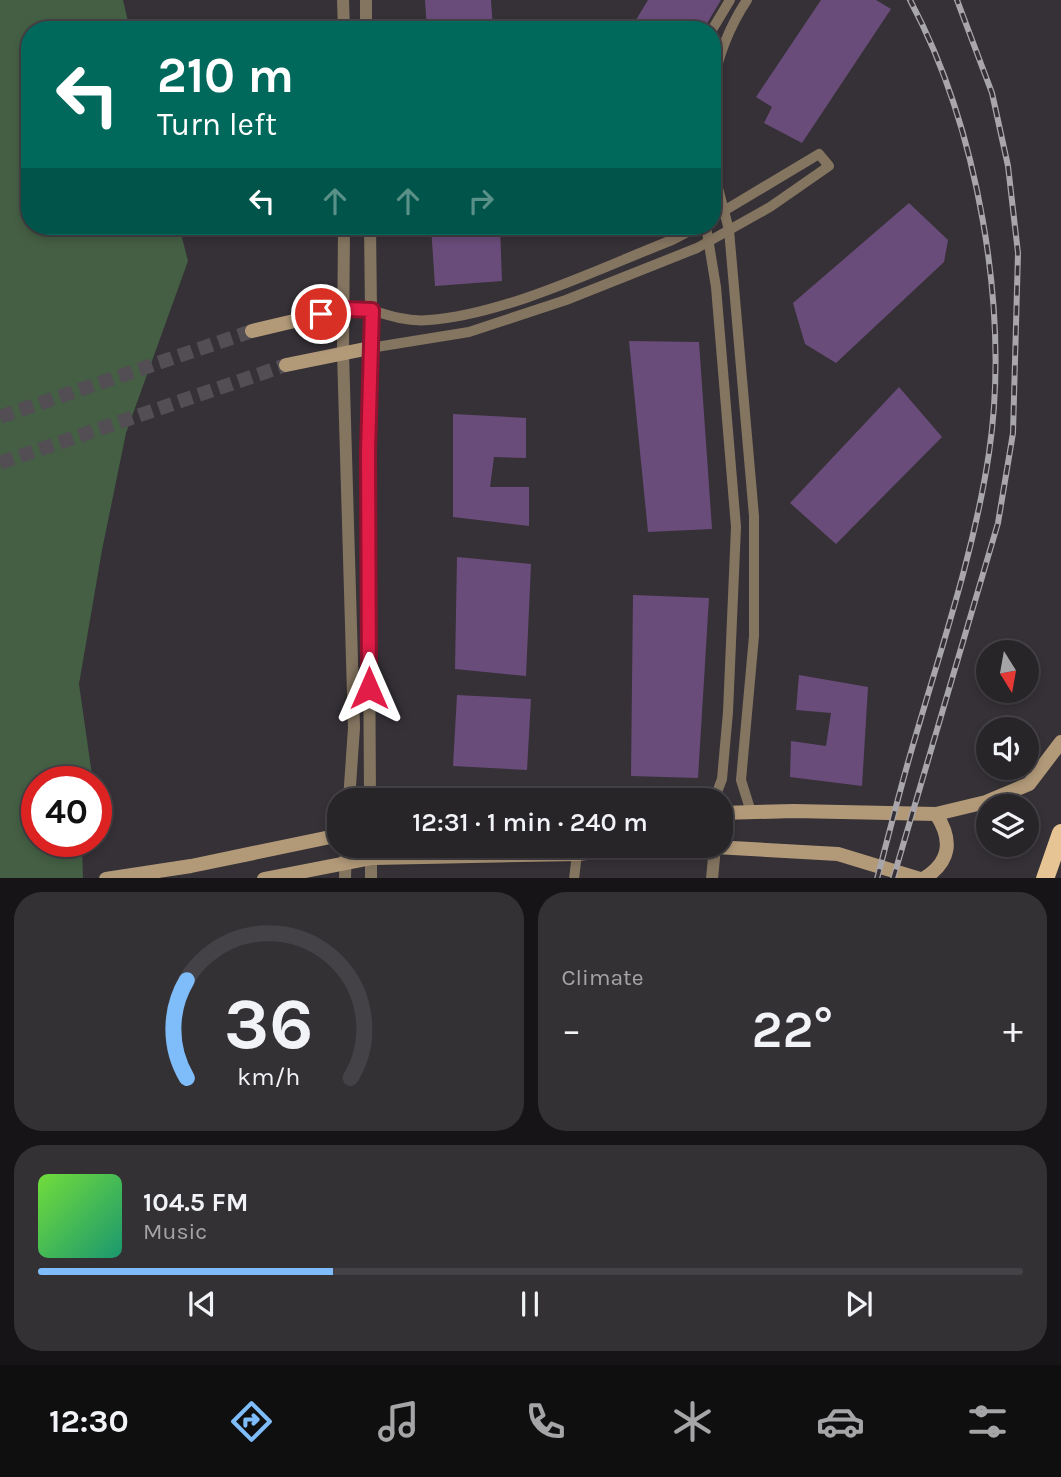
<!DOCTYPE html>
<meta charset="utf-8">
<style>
:root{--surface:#282529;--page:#343135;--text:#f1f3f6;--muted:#a5a5a8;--line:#444246;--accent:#7fbdfa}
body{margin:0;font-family:Karla,sans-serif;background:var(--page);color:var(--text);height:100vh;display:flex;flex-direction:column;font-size:26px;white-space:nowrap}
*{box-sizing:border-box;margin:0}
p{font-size:23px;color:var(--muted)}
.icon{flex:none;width:38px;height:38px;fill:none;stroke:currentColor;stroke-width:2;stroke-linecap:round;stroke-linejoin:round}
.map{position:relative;height:878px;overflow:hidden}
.side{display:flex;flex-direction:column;gap:14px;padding:14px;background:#161417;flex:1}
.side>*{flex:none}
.top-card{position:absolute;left:21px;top:21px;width:700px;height:214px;border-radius:28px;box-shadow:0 4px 10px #0003,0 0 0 2px var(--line);background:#00695c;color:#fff;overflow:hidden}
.needle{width:46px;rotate:169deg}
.tools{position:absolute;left:976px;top:640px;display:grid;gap:14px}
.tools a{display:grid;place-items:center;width:63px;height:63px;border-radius:50%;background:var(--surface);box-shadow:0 4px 10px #0003,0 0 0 2px var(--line);font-size:35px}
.speed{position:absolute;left:21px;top:766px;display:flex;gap:14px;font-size:35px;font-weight:700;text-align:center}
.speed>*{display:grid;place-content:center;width:91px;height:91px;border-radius:50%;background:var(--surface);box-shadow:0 4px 10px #0003,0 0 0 2px var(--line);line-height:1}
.speed .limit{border:10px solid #d22;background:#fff;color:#111}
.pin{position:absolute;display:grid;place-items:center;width:60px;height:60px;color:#fff;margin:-30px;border:4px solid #fff;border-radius:50%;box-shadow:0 2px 7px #0007}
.me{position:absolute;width:77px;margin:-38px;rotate:0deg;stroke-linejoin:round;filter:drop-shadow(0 0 5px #0008)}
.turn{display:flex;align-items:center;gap:24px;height:147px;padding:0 21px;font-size:32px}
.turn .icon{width:91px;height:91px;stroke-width:2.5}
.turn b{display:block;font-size:49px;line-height:60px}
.lanes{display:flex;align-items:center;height:66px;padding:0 21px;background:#0003;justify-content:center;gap:35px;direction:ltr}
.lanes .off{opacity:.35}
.big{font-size:52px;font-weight:600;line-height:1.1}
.side .tile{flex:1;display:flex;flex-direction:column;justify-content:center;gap:10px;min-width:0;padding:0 24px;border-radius:28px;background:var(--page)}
.side .dial{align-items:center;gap:0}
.dial svg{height:182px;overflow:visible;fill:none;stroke:var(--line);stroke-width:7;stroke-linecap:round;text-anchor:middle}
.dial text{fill:var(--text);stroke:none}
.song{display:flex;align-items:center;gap:21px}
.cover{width:84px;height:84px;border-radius:10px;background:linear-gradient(135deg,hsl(100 70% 55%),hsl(160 70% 35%))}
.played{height:7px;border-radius:4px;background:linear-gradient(90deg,var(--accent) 30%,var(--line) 30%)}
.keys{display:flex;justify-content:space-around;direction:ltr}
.heat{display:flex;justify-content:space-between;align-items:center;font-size:38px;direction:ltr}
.side .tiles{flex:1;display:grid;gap:14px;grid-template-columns:1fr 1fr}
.tile:last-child{grid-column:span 2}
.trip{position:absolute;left:327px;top:788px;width:406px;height:70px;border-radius:28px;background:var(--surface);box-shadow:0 4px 10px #0003,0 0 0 2px var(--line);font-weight:600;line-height:70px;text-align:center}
.menu{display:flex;height:112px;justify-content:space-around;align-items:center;background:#100f10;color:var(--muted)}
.menu .icon{width:49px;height:49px}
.menu .active{color:var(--accent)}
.menu b{font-size:32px;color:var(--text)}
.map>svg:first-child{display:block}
.green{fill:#445f44}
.building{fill:#6a4c7a}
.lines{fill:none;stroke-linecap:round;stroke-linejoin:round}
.secondary-tunnel{stroke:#524e54;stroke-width:14;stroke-dasharray:14 7;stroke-linecap:butt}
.minor{stroke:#847560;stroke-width:10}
.tertiary{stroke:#847560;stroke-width:12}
.secondary{stroke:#b29a79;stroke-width:14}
.trunk{stroke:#e6c494;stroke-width:18}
.rail-casing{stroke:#a9a6ab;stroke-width:6}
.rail{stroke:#353137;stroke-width:3.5;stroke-dasharray:10;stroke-linecap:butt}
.route-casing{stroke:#92132f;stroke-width:18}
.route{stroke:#e11d48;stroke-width:12}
</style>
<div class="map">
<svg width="1061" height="879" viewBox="0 0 1061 879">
<rect width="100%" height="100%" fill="#353137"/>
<!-- green -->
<path class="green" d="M0,0H123L130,30H30V226H179L188,261L126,433L102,550L79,684L93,782H37V842H89L82,847L83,878H0Z"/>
<!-- building -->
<g class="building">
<path d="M425,0H491L493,30H427Z"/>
<path d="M648,0H721L703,30H644L633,25Z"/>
<path d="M821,0H876L891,9L802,143L764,123L772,107L756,97Z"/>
<path d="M909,203L948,240L944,262L836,363L805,344L793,303Z"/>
<path d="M431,226H500L502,281L435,286Z"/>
<path d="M629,341L699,342L712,529L648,532Z"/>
<path d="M899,387L942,437L836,544L790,503Z"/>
<path d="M453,414L526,418V458L494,457L490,487H529V526L453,517Z"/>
<path d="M457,557L531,564L526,676L455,669Z"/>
<path d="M633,595L709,598L698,778L631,776Z"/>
<path d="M799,675L868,687L862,786L790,777L791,741L826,746L831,713L796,710Z"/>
<path d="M457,695L531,699L527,770L453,766Z"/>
</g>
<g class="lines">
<!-- secondary-tunnel -->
<g class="secondary-tunnel">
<path d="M0,417L252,331"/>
<path d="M0,463L286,365"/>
</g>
<!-- minor -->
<g class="minor">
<path d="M712,30L730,0"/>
<path d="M712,88C718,56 729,27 747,0"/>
<path d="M712,165L729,230L754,516V636L741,780L751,812"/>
<path d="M706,226L716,287L736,527L728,712L722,779L714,800"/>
<path d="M371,310C390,316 409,322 429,320C504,315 601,268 672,240L699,226"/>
<path d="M370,348L469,332L566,300L697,248L770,207L829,166L819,154L712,218"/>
<path d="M574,879L577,854"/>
</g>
<!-- tertiary -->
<g class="tertiary">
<path d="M343,0L344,30"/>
<path d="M366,0V30"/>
<path d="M344,226L343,353L354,728L349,800"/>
<path d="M370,226L371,310L368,451L370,800"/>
<path d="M345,879L346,845"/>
<path d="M371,879V845"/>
<path d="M712,879L715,847"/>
</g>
<!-- secondary -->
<g class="secondary">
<path d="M252,331L345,309L371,310"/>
<path d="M286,365L370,348"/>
<path d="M721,813L794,811L936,814L986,802L1029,784L1061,742"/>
<path d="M106,879L191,866L340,835"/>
<path d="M264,879L372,858L577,854L624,849L715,847L838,854L920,879"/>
<path d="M923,879C951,862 953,840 936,814"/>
</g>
<!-- trunk -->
<path class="trunk" d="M1045,879L1061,833"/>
<!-- rail casing -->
<g class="rail-casing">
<g id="rail">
<path d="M877,879C889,834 900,789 913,745C941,648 974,553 989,453C1010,310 978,128 910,0"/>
<path d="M893,879L998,523L1013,433L1018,253L1008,166L992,93L957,0"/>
</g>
</g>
<!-- rail -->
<use href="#rail" class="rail"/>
</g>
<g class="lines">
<!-- route casing -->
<g class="route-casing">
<path id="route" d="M321,314L345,309L372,310L368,451L369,688"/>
</g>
<!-- route -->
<use href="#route" class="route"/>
</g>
</svg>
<div class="tools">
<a><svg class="needle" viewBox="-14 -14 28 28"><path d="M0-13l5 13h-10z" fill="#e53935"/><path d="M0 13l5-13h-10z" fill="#a5a5a8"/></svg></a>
<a><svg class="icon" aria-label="sound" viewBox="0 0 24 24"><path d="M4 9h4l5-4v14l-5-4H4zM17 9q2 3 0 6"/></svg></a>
<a><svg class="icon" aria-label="layers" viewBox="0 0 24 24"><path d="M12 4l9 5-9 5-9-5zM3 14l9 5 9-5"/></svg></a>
</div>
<div class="speed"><div class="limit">40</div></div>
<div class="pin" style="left:321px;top:314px;background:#d93025"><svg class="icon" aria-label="arrive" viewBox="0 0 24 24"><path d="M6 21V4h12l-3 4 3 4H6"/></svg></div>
<svg class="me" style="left:369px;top:688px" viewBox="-20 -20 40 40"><path d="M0-17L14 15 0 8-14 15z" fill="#e11d48" stroke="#fff" stroke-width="4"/></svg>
<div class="trip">12:31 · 1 min · 240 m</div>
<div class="top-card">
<div class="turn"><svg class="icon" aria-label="left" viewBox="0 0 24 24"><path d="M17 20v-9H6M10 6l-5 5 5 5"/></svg><div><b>210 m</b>Turn left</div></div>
<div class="lanes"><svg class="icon" aria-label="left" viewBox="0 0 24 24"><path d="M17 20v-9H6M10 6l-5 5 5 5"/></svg><svg class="icon off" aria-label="ahead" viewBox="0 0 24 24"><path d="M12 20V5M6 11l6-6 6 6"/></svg><svg class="icon off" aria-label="ahead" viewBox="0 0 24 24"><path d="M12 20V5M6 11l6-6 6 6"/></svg><svg class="icon off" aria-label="right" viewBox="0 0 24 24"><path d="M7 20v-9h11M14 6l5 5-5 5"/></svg></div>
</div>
</div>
<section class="side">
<div class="tiles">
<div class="tile dial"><svg viewBox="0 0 100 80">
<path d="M14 69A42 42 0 1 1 86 69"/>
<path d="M14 69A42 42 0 0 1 14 26" stroke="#7fbdfa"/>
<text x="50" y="56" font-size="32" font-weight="700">36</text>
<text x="50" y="72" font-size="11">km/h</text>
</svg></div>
<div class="tile"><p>Climate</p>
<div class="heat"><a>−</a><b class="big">22°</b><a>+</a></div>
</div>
<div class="tile">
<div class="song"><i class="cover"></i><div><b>104.5 FM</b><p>Music</p></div></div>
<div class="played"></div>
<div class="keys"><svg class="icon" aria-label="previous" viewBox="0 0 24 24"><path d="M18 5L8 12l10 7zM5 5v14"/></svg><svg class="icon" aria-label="pause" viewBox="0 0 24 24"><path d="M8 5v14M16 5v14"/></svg><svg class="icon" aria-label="next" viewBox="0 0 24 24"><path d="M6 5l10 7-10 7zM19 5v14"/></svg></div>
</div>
</div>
</section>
<nav class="menu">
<b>12:30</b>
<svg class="icon active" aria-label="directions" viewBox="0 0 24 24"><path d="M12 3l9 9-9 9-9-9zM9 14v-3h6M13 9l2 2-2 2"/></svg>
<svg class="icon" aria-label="music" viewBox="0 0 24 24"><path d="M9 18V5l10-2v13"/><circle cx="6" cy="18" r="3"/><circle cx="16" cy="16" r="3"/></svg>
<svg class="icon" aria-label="phone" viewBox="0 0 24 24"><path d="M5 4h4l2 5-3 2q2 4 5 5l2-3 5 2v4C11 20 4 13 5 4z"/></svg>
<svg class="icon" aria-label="climate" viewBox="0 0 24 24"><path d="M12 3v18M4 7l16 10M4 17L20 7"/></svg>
<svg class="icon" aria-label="car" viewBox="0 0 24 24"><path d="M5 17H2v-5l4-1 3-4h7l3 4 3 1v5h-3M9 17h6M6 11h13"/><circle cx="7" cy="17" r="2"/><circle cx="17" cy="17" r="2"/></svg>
<svg class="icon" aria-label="filters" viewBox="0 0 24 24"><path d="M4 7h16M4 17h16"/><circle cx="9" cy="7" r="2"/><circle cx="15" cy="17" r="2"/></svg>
</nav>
